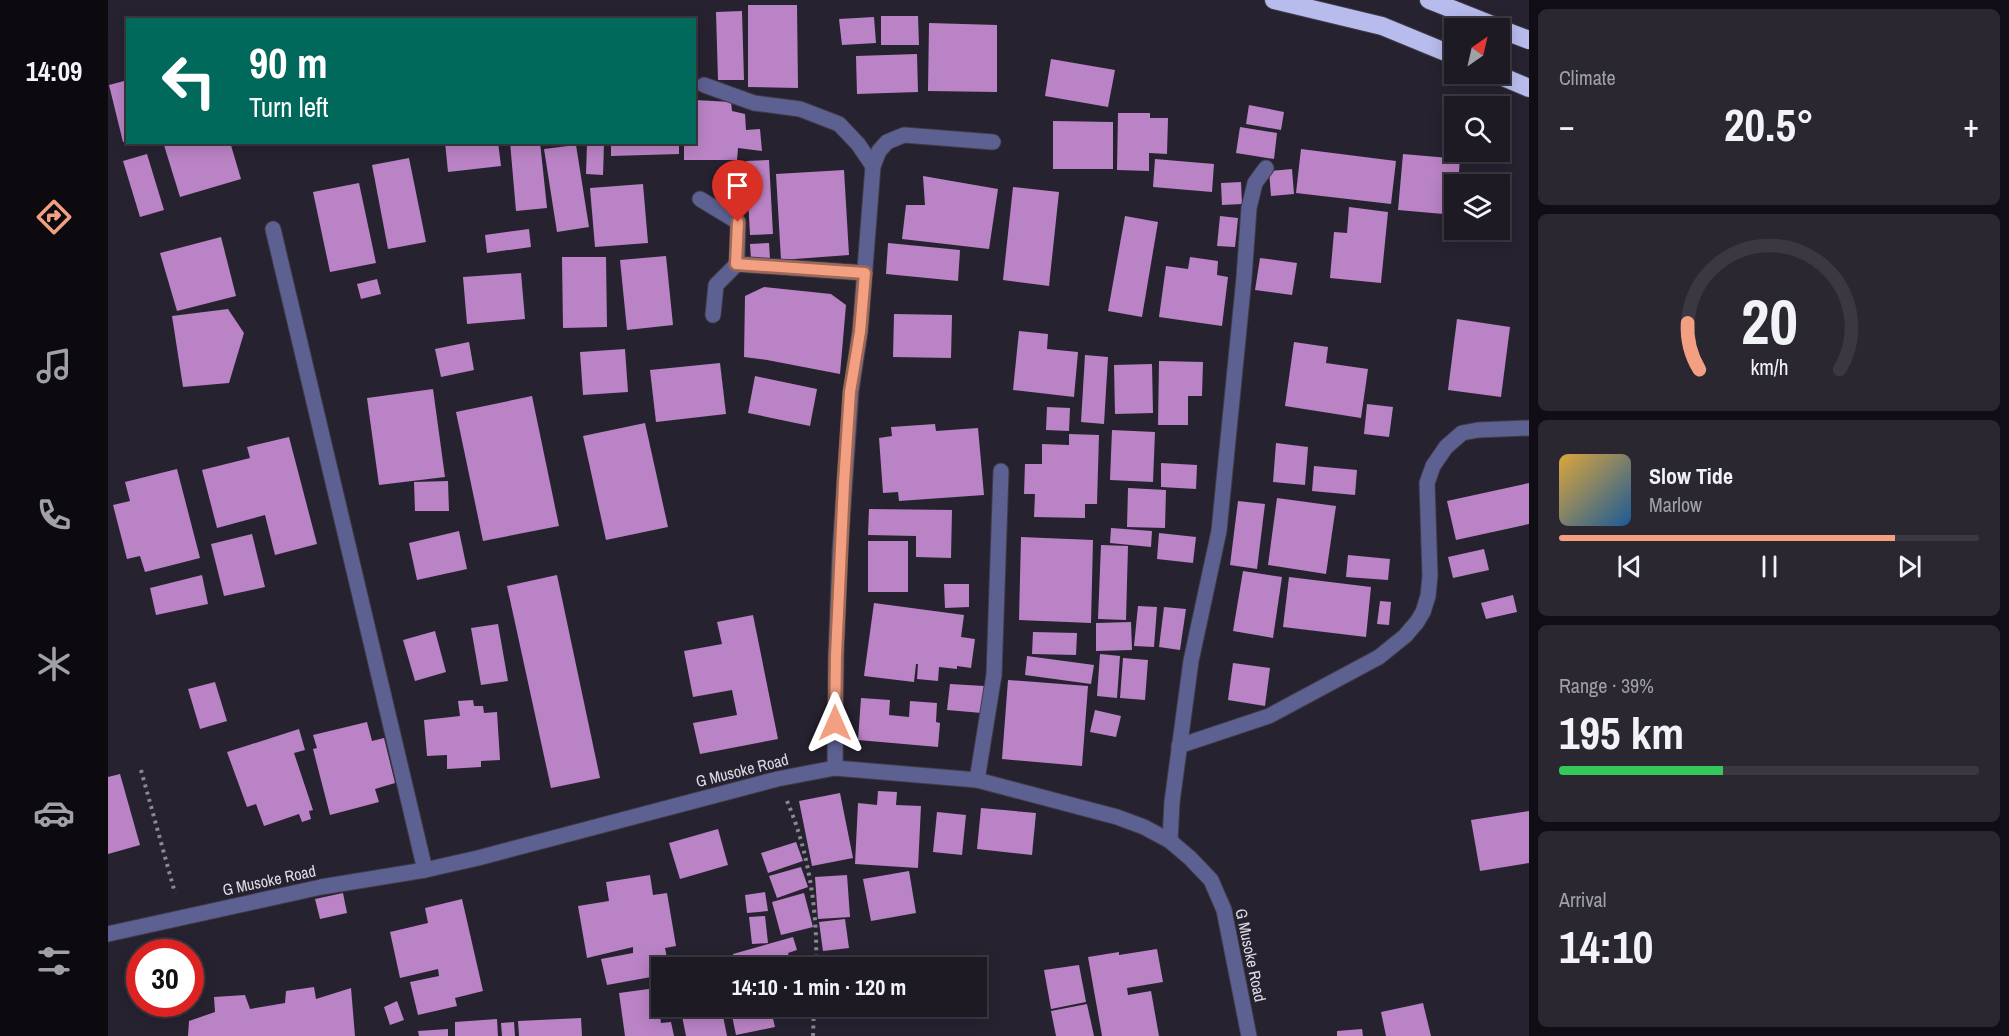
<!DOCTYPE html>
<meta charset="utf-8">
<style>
:root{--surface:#1d1a24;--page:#2a2731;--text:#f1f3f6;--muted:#a0a1a6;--line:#3b3841;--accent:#f3a082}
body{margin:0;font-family:"Archivo Narrow",sans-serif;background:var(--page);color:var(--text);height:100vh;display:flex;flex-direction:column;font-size:22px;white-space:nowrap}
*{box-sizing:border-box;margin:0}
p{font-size:20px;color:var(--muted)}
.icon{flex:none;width:33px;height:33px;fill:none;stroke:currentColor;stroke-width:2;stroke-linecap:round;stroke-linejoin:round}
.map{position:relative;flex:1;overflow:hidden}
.panel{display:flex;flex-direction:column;gap:9px;padding:9px;background:#100e14;width:480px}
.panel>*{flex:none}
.hud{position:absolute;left:18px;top:18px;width:570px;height:126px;border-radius:0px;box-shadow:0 3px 15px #0003,0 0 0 2px var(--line);background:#00695c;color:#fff;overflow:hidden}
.needle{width:39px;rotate:34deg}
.fabs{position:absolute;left:1336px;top:18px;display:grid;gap:12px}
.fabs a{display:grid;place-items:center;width:66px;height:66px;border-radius:0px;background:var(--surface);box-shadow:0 3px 15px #0003,0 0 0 2px var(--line);font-size:30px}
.speed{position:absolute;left:18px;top:939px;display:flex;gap:12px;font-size:30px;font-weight:700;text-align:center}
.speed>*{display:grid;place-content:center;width:78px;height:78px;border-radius:50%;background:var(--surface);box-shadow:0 3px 15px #0003,0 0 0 2px var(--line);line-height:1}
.speed .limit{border:9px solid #d22;background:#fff;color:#111}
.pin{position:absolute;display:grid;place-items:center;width:51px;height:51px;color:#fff;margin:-62px -26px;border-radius:50% 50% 50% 0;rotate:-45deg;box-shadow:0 0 6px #0007}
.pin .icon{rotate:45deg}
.me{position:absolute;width:66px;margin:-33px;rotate:0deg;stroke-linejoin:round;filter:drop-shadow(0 0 4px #0008)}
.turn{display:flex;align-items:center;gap:21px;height:126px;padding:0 24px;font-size:27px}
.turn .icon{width:78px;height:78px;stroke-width:2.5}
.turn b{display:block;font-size:42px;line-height:51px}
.big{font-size:45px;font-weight:700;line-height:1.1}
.panel .widget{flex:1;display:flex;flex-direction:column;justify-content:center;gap:9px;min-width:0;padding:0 21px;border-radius:9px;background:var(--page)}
.panel .dial{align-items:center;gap:0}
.dial svg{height:156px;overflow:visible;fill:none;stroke:var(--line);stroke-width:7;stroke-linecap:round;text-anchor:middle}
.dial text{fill:var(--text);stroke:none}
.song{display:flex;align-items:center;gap:18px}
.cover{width:72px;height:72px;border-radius:9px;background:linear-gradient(135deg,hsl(40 70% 55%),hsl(210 70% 35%))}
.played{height:6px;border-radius:3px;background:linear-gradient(90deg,var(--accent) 80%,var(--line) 80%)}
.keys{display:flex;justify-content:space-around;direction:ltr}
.heat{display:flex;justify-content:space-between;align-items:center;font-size:33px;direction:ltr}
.charge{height:9px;border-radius:4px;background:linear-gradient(90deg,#34c759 39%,var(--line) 0)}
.trip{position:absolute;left:543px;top:957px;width:336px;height:60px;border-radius:0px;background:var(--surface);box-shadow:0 3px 15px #0003,0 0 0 2px var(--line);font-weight:700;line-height:60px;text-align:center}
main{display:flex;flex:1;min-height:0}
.tab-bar{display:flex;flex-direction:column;width:108px;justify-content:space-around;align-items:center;background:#0c0a0e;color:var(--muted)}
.tab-bar .icon{width:42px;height:42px}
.tab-bar .active{color:var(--accent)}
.tab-bar b{font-size:27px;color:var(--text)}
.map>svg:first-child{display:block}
.building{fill:#ba83c5}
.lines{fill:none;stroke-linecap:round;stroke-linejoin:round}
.minor-casing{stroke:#413c49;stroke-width:17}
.motorway-casing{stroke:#413c49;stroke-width:20}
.path{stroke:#8b8893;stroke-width:4;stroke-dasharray:3 4.5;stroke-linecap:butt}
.minor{stroke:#5d6192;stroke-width:15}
.motorway{stroke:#b7bced;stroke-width:18}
.route-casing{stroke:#9e6854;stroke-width:15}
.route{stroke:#f3a082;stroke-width:10}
.labels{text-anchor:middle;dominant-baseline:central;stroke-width:6;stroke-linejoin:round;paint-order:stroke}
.street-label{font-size:16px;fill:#dedbe5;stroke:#272230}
</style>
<main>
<nav class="tab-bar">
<b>14:09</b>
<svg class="icon active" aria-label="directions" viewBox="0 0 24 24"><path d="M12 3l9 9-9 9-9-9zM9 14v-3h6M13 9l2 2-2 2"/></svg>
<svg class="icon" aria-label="music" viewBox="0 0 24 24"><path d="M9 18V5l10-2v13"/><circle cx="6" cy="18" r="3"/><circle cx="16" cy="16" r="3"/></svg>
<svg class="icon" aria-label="phone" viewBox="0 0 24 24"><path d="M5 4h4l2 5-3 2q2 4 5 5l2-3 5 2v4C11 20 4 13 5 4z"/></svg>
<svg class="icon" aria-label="climate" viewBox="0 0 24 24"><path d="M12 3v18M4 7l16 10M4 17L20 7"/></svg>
<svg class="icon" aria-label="car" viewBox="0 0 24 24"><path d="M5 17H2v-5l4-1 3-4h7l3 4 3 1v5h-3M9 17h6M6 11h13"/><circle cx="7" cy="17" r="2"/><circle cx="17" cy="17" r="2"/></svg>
<svg class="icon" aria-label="filters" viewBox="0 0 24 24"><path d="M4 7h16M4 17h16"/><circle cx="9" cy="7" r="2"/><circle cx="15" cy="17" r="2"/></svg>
</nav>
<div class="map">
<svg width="1421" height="1036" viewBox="0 0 1421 1036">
<rect width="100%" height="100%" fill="#272230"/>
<!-- building -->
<g class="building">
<path d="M640,5H689L690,88L640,87Z"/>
<path d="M634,11L636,80H610L608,12Z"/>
<path d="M773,16H810L811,45H773Z"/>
<path d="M766,17L768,43L734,45L731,19Z"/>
<path d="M821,23L889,25V92L820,91Z"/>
<path d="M809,54L810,92L749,94L748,56Z"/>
<path d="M943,59L1007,70L1000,107L937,96Z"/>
<path d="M20,80V141L15,142L1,85Z"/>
<path d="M587,100L623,102L624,111L637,114L638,130L652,129L654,151L630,148L629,160H576V142H586Z"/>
<path d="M1141,105L1176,112L1173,130L1138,124Z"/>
<path d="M1010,113H1042V118H1060L1059,154L1041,153V171L1009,170Z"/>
<path d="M945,121L1005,122V169H945Z"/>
<path d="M1132,127L1169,133L1166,159L1128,153Z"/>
<path d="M55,142H122L133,179L72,197Z"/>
<path d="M337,142H390L393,166L340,172Z"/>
<path d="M402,142H432L439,208L408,211Z"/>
<path d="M479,142L496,144L495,175L478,174Z"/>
<path d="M503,142H571V154L503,156Z"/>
<path d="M468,145L481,227L449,232L436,149Z"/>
<path d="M1193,149L1288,161L1283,204L1188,193Z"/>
<path d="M39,154L56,210L32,217L15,161Z"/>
<path d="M1295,154L1352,159L1350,184H1347V215L1290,210Z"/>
<path d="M301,158L318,242L280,249L264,165Z"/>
<path d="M1047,159L1106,164L1104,192L1045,187Z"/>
<path d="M661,160L665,234L642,235L638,161Z"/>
<path d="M1184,169L1186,194L1163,196L1161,171Z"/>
<path d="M736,170L741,255L673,260L668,174Z"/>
<path d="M815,176L890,189L881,249L794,239L798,205H817Z"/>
<path d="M1133,182L1134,204L1114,205L1113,183Z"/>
<path d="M251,183L268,263L222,272L205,192Z"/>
<path d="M535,184L540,243L487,247L482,188Z"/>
<path d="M905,187L951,192L941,286L895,280Z"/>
<path d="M1241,207L1280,212L1273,283L1222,278L1226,232L1239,233Z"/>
<path d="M1017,216L1050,222L1034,317L1000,311Z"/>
<path d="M1112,216L1130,218L1127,247L1109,246Z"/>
<path d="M421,229L423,247L379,253L377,235Z"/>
<path d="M113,237L128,296L69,311L52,253Z"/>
<path d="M661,243L662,259L643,260L642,244Z"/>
<path d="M780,243L852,250L850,281L778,274Z"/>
<path d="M558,256L565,325L519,330L512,260Z"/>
<path d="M454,257H498L499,327L455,328Z"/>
<path d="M1082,257L1110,261L1109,275L1120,277L1114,326L1051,317L1058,266L1080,269Z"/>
<path d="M1152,258L1189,263L1184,295L1147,290Z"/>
<path d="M413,273L417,319L359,324L355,277Z"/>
<path d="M269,279L273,294L253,299L249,284Z"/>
<path d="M656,287L723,294L738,305L732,374L659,360L636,357L637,296Z"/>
<path d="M120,309L136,333L121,383L75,387L64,316Z"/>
<path d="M786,314L844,315L843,358L785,357Z"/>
<path d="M1349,319L1402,327L1393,397L1340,390Z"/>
<path d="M911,331L940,334L939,349L970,352L966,397L905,390Z"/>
<path d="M361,342L366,370L333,377L327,349Z"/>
<path d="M1186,342L1220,347L1218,363L1260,369L1253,418L1177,406Z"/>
<path d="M517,349L520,392L475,395L472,352Z"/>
<path d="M977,355L1000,357L996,424L973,422Z"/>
<path d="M1051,361L1095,362L1094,396H1080V425H1050Z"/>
<path d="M612,363L618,414L548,422L542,370Z"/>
<path d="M1044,364L1045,413L1007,414L1006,365Z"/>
<path d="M647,376L709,389L702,426L640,413Z"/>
<path d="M325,389L337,477L271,485L259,398Z"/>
<path d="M424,396L451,526L375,541L348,412Z"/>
<path d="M1259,404L1285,407L1281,437L1256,434Z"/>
<path d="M939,407L962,408L961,431L938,430Z"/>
<path d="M537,423L560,527L498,540L475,436Z"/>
<path d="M827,424L828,431L870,428L876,495L791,501L790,492L775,493L771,438L784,436L783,427Z"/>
<path d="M1004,430L1047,432L1045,482L1002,480Z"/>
<path d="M961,434L991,435L989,504H977V518L926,517L927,494H916L917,464H934V444L961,445Z"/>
<path d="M181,437L209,544L167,555L157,515L109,528L94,470L142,458L139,447Z"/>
<path d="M1168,443L1200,447L1197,485L1165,482Z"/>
<path d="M1053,463L1089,465L1088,489L1053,487Z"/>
<path d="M1206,466L1249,470L1247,495L1204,491Z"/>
<path d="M69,469L92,558L37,572L32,556L19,559L5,505L22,501L17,482Z"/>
<path d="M340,481L341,511H307L306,482Z"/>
<path d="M1421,483V524L1348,540L1339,501Z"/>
<path d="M1020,488L1058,490L1057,528L1019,527Z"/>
<path d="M1169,498L1228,506L1218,574L1160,565Z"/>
<path d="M1130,501L1157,504L1149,569L1122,565Z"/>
<path d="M761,509L844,510L843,558L808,557V536L760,535Z"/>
<path d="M1003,528L1044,531L1043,547L1002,543Z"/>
<path d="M351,531L359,569L309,580L301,543Z"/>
<path d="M1051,533L1088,537L1085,563L1049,559Z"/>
<path d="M144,534L157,587L116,596L103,544Z"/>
<path d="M913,537L985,540L983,623L911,620Z"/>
<rect x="760" y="541" width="40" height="51"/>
<path d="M993,545L1020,546L1018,620L990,619Z"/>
<path d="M1376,549L1381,570L1345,578L1340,557Z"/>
<path d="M1240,555L1282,559L1280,580L1238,577Z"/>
<path d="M1135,571L1174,577L1165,638L1125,631Z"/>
<path d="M94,575L100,604L48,615L42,588Z"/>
<path d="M449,575L492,778L443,788L399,586Z"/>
<path d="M1181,577L1263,587L1258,637L1175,627Z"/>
<path d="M836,584H861V607L837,608Z"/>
<path d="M1405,595L1409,612L1378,619L1373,603Z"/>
<path d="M1272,601L1283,602L1281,625L1269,624Z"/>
<path d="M766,603L856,615L853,637L867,639L863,668L849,666V669L831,667L830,681L809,679L810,664H808L806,682L756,676Z"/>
<path d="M1030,606L1049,607L1046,647L1026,646Z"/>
<path d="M1056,607L1078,609L1072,650L1051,647Z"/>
<path d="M645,615L670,739L592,754L585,723L629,715L624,690L585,697L576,651L614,644L609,622Z"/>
<path d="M1023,622L1024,650L988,651V623Z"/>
<path d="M390,624L400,681L373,685L363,628Z"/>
<path d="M327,631L338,672L307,681L295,640Z"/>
<path d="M925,632L969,633L968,655L924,654Z"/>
<path d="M992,654L1012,656L1009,698L989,696Z"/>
<path d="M919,656L986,665L983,684L917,675Z"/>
<path d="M1015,658L1040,660L1037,700L1012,698Z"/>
<path d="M1125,663L1162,668L1157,706L1120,700Z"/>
<path d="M900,680L980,686L974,766L894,759Z"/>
<path d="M107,682L119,721L92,729L80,689Z"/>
<path d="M842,684L876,686L874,713L839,710Z"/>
<path d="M753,698L782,700L781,715L801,717L802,701L829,703L828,722L832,723L830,747L750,740Z"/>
<path d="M365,700L366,706H375L376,713L389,712L392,760L373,761V767L339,769V755L319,756L316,720L352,716L350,701Z"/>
<path d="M987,710L1013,716L1008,737L982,732Z"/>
<path d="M259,722L264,741L276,738L287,783L267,789L271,802L222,815L205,749L209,748L205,735Z"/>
<path d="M191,729L197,750L186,753L205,810L201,811L203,819L194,822L191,814L156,826L148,804L139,807L119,752Z"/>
<path d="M12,774L32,845L0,854V777Z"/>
<path d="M770,791L789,792L788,805L813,806L810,868L747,864L750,803L769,805Z"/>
<path d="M732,793L745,858L704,866L691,801Z"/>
<path d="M873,808L928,813L924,855L869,849Z"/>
<path d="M1421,811V863L1372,871L1363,820Z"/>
<path d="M829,812L858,815L854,855L825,852Z"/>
<path d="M610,829L620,865L572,879L561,843Z"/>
<path d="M688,842L695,861L660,873L653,853Z"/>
<path d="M693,867L700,887L669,898L661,876Z"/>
<path d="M801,871L808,913L763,921L755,879Z"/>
<path d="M542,875L545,895L559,893L568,946L557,948L561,968H554V975L499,985L493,959L525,953V947L479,958L470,906L501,901L498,882Z"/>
<path d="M739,875L742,917L710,919L707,877Z"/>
<path d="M657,892L660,911L639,913L637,895Z"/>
<path d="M235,893L239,913L212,919L207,899Z"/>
<path d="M696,893L705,927L673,935L664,902Z"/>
<path d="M354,899L375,991L347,998L349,1006L310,1015L302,982L331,976L330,969L292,978L282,932L320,923L317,908Z"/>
<path d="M657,916L660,943L644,944L641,917Z"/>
<path d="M737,919L741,948L715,951L711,922Z"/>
<path d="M685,937L689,950L680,953L684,968H628L625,954Z"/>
<path d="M1049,949L1055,982L1019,988L1020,995L1043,991L1051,1036H994L980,957L1011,952V955Z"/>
<path d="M971,965L978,1002L943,1009L936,970Z"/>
<path d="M206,987L208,999L243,988L247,1036H80L81,1021L107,1012L106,997L137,995L142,1009L177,1003L178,991Z"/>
<path d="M548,988L553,1023L563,1022L566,1036H517L511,993Z"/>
<path d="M289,1001L296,1020L282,1025L276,1007Z"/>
<path d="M1315,1003L1323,1036H1278L1273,1012Z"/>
<path d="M979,1004L986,1036H948L943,1011Z"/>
<path d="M563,1006H613L619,1036H578L574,1016L565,1018Z"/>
<path d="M622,1006H662L667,1027L628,1035Z"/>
<path d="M473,1018L474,1036H411L410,1021Z"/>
<path d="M389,1019L390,1036H347V1022Z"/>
<path d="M406,1022L407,1036H394L393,1023Z"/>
<path d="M340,1029V1036H311L310,1031Z"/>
<path d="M1254,1029L1255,1036H1229V1031Z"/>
</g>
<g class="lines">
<!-- minor casing -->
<g class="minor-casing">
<g id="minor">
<path d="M596,85L646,103L692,109L731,124L750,144L765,166"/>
<path d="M592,199L630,222L629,264L757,273"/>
<path d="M165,229L317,870"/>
<path d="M605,315L608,285L629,264"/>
<path d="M1071,746L1161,716L1271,657L1297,636L1309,622L1315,612L1320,596L1322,576L1319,483L1325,466L1338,447L1354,433L1370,430L1421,428"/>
<path d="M727,768L728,656L732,551L743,392L752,332L765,166L771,151L779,142L796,135L885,142"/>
<path d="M869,780L886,675L893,471"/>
<path d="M1062,841L1064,802L1083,661L1111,531L1136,278L1141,208L1147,183L1158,168"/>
<path d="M0,934L213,887L317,870L370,858L669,779L727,768L869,780L1009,817L1036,827L1062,841L1082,858L1103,880L1116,910L1141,1036"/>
</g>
</g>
<!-- motorway casing -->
<g class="motorway-casing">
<g id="motorway">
<path d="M1166,0L1274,26L1347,56"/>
<path d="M1321,0L1392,28"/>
<path d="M1392,29L1421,40"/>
<path d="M1388,74L1421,88"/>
</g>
</g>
<!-- path -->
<g class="path">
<path d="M33,770L67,893"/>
<path d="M679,801C701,852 710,913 708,968"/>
<path d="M705,1036L706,1006"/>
</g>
<!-- minor -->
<use href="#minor" class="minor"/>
<!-- motorway -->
<use href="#motorway" class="motorway"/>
</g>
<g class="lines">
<!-- route casing -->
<g class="route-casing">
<path id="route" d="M630,222L628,264L757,273L752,332L742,392L736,483L728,656L727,723"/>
</g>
<!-- route -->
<use href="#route" class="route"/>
</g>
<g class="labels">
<!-- street labels -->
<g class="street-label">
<text transform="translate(634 770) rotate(-14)">G Musoke Road</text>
<text transform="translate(161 880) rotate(-12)">G Musoke Road</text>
<text transform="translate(1143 955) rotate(78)">G Musoke Road</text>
</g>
</g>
</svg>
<div class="fabs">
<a><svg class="needle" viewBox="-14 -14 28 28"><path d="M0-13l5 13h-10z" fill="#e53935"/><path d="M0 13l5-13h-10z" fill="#a0a1a6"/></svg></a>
<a><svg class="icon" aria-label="search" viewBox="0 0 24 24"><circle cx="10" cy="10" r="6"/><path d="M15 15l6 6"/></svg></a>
<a><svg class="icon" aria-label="layers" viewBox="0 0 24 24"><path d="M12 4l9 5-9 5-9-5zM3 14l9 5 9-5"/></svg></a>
</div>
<div class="speed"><div class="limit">30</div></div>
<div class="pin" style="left:630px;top:222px;background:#d93025"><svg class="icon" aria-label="arrive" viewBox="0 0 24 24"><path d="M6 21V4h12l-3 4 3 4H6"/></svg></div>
<svg class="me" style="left:727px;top:723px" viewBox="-20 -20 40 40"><path d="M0-17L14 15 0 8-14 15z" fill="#f3a082" stroke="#fff" stroke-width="4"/></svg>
<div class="trip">14:10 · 1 min · 120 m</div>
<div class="hud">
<div class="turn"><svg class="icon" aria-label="left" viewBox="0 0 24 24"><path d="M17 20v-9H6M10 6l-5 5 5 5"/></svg><div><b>90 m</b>Turn left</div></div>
</div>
</div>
<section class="panel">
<div class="widget"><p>Climate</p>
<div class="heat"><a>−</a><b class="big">20.5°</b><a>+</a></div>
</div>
<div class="widget dial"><svg viewBox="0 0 100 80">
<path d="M14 69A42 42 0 1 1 86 69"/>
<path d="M14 69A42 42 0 0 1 8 45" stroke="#f3a082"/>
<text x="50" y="56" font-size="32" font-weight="700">20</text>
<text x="50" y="72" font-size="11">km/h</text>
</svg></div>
<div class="widget">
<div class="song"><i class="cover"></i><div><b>Slow Tide</b><p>Marlow</p></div></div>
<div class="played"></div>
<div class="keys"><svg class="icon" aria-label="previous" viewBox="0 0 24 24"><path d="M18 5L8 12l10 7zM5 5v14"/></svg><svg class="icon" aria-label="pause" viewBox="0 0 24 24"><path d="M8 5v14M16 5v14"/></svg><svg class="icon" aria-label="next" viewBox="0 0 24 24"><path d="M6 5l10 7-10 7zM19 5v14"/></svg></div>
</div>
<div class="widget"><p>Range · 39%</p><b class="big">195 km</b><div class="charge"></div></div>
<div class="widget"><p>Arrival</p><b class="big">14:10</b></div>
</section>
</main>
